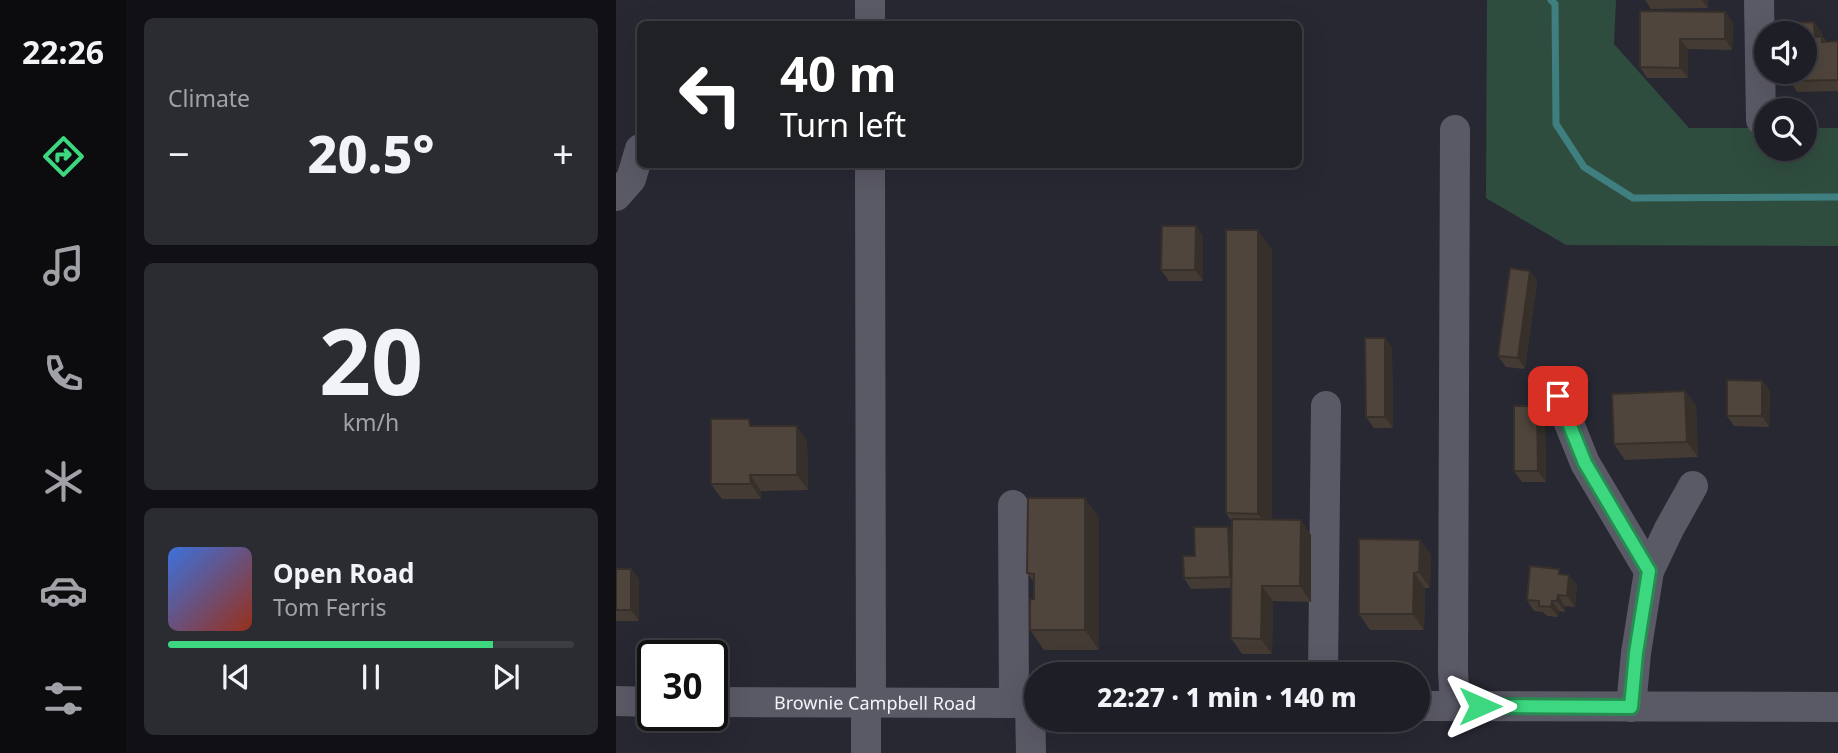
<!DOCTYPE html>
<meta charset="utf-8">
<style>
:root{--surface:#1e1e26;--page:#2b2b32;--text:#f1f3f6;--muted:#a1a2a7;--line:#3c3c43;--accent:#3cd77e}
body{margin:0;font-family:"Noto Sans",sans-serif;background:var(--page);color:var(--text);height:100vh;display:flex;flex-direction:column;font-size:26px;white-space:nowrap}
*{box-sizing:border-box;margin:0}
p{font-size:23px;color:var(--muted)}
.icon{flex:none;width:38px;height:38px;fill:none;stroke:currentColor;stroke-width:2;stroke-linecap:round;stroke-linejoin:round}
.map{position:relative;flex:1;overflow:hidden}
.drawer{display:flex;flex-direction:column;gap:18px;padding:18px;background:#101015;width:490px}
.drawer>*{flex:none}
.top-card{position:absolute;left:21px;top:21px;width:665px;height:147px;border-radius:10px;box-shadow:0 7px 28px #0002,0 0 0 2px var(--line);background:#202124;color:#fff;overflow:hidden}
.buttons{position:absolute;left:1138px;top:21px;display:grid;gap:14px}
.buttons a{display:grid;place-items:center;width:63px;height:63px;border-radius:50%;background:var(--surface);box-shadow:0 7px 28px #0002,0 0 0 2px var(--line);font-size:35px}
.speed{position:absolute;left:21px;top:640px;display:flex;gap:14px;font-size:35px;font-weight:700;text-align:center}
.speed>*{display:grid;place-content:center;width:91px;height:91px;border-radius:50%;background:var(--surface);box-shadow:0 7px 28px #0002,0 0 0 2px var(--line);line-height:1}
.speed .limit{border:4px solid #111;border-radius:10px;background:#fff;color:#111}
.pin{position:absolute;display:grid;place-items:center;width:60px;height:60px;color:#fff;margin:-30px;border-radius:14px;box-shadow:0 4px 10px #0006}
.me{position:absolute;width:77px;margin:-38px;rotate:90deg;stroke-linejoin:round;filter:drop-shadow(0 0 5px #0008)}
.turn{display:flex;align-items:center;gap:24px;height:147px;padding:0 28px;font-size:32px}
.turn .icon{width:91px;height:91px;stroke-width:2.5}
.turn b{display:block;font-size:49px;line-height:60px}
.big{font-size:52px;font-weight:800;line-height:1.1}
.drawer .tile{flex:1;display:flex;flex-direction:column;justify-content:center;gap:10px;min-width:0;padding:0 24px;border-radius:10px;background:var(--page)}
.drawer .dial{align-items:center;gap:0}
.dial b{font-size:91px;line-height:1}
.song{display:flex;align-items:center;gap:21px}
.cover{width:84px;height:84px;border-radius:10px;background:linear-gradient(135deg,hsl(220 70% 55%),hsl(10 70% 35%))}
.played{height:7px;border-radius:4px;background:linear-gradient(90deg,var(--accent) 80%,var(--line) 80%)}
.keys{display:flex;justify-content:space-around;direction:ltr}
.heat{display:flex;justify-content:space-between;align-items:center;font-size:38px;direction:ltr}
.trip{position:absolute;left:408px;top:662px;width:406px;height:70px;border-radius:35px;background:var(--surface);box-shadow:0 7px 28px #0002,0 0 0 2px var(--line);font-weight:800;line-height:70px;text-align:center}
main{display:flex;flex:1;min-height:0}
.tabs{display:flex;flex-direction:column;width:126px;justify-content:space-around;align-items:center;background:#0c0c0f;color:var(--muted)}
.tabs .icon{width:49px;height:49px}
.tabs .active{color:var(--accent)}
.tabs b{font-size:32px;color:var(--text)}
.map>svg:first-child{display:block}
.green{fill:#2f4d3f}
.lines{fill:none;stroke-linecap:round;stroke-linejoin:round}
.stream{stroke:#3f7f80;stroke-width:7}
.minor{stroke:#5a5966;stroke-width:30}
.wall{fill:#443b34}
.shaded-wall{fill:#37302a}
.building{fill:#4f453c;stroke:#37302a;stroke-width:2}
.route-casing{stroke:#278c52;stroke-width:18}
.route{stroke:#3cd77e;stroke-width:12}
.labels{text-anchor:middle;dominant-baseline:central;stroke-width:6;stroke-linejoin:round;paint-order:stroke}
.street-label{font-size:18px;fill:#f4f4fb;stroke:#1f1e29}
</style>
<main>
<nav class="tabs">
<b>22:26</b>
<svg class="icon active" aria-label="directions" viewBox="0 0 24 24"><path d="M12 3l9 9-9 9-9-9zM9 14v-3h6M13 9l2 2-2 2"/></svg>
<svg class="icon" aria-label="music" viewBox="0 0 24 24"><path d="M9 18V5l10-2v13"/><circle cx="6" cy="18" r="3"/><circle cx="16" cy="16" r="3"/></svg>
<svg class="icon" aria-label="phone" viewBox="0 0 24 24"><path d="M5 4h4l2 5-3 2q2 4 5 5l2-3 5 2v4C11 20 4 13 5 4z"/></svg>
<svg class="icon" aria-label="climate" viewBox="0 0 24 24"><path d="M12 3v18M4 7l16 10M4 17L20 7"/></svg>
<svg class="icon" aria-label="car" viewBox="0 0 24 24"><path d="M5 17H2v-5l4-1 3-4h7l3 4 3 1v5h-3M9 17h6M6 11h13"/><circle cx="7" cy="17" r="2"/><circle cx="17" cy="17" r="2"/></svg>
<svg class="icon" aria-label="filters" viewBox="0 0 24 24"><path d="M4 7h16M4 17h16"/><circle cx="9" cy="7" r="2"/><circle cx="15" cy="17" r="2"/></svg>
</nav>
<section class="drawer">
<div class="tile"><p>Climate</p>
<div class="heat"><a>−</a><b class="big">20.5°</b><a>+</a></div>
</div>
<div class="tile dial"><b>20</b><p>km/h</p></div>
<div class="tile">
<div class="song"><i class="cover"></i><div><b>Open Road</b><p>Tom Ferris</p></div></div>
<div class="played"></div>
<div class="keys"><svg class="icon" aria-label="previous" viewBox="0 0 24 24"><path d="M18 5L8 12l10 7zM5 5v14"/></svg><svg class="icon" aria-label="pause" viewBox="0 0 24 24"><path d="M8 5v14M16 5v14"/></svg><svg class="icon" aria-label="next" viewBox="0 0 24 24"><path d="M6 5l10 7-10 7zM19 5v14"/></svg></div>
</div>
</section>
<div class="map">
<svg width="1222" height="753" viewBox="0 0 1222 753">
<rect width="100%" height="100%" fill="#282833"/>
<!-- green -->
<path class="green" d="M871,0H1000L998,44L1073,128H1150V149H1188V128H1222V246L950,245L870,198Z"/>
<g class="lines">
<!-- stream -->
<path class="stream" d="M935,0L939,4L940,124L968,167L1017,198L1222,197"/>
<!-- minor -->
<g class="minor">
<path d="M254,0V24"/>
<path d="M1143,0L1145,120"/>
<path d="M839,130L837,671L839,706"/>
<path d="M254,164L255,703"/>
<path d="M0,196L15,179L24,149"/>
<path d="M942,396L969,463L1033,571"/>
<path d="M397,505L398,703"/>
<path d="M707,674L710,406"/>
<path d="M0,701L37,702"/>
<path id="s1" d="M96,702L420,703"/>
<path d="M414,703L415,753"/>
<path d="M802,706L1222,707"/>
<path d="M1015,707L1020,653L1033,571L1053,529L1077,486"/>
<path d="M250,753V703"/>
</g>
</g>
<!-- wall -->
<g class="wall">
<path d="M1029,0H1092V8L1035,9Z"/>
<path d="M1024,11L1109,12L1117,23L1116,50L1072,49V78H1031L1024,67Z"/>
<path d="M1198,22L1206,33V36L1210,41H1222V91L1181,92L1174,81Z"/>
<path d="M580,226L587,237V281H553L545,270Z"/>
<path d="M656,250V519L695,535V602L657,601L656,654H626L615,638V588L575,589L568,578L579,556L612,527L616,532V522L610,513Z"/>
<path d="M914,271L921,281L909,369L890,367L882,356Z"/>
<path d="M769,338L776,348L777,428H758L750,417Z"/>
<path d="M1146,381L1154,391L1153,427L1118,426L1111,416Z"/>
<path d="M1069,391L1080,406L1082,457L1009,460L998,444Z"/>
<path d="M929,417L930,482H906L898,471Z"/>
<path d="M138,426L191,441L192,490L145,491V499H106L95,484Z"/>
<path d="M469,498L483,518V650H428L414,630L418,599V582L411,573Z"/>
<path d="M804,540L815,555L814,588H809L808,630H754L743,614Z"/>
<path d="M0,569H15L23,579V621H0Z"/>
<path d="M946,574L961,585L959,607L949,606V612L943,611L942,617L931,616L927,612L918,611L911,600Z"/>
</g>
<!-- shaded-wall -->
<g class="shaded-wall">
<path d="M1086,0H1092V8Z"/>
<path d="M1109,12L1117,23L1116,50L1109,39Z"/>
<path d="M1198,22L1206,33V47L1199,37Z"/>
<path d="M1064,39L1072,49V78L1064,68Z"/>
<path d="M580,226L587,237V281L579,270Z"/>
<path d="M642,230L656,250V534L642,514Z"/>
<path d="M914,271L921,281L909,369L902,358Z"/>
<path d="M769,338L776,348L777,428L769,417Z"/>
<path d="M1146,381L1154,391L1153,427L1146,416Z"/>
<path d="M1069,391L1080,406L1082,457L1071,442Z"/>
<path d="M921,406L929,417L930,482L922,471Z"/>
<path d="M181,426L191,441L192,490L181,475Z"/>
<path d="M134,475L145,491V499L135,484Z"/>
<path d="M469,498L483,518V650L469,630Z"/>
<path d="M685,520L695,535V602L684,586Z"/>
<path d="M612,527L620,537L621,588L614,577Z"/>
<path d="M804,540L815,555L814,588L803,572Z"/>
<path d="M15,569L23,579V621L15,610Z"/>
<path d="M798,573L809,588L808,630L797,614Z"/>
<path d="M953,575L961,585L959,607L951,596Z"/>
<path d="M646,586L657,601L656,654L645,639Z"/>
<path d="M942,595L949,606V612L941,601Z"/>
<path d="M936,601L943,611L942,617L935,607Z"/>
</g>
<!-- building -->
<g class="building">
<path d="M1024,11L1109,12V39H1064V68L1024,67Z"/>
<path d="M1198,22L1199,37L1206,36V42L1222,41V80L1174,81L1173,72H1188V33H1172V23Z"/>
<path d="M546,226H580L579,270H545Z"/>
<path d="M610,230H642V514L610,513Z"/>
<path d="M894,268L914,271L902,358L882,356Z"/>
<path d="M749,338H769V417H750Z"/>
<path d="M1111,380L1146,381V416H1111Z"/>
<path d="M1069,391L1071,442L998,444L996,394Z"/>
<path d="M898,406H921L922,471H898Z"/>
<path d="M95,419H133L134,426H181V475H134L135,484H95Z"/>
<path d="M412,498H469V630H414V600L418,599V574L411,573Z"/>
<path d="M616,519L685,520L684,586H646L645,639L615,638Z"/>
<path d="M578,527H612L614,577L568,578L567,556H579Z"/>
<path d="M743,539L804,540L803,572L798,573L797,614H743Z"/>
<path d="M914,566L943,569V574L953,575L951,596L942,595L941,601H936L935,607L923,606V601L911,600Z"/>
<rect x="0" y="569" width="15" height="41"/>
</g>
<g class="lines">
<!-- route casing -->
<g class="route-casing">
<path id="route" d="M864,706L1015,707L1020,653L1033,571L969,463L942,396"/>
</g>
<!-- route -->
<use href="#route" class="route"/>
</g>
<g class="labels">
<!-- street labels -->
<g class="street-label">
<text stroke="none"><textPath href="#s1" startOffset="163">Brownie Campbell Road</textPath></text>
</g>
</g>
</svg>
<div class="buttons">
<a><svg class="icon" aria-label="sound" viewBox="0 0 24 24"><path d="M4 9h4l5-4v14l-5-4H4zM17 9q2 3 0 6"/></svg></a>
<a><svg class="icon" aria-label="search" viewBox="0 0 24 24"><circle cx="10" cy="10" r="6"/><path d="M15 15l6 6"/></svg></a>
</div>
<div class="speed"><div class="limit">30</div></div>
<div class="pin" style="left:942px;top:396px;background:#d93025"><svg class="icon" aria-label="arrive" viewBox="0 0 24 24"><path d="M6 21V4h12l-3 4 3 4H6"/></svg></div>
<svg class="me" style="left:864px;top:706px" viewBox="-20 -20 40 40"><path d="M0-17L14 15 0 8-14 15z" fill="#3cd77e" stroke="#fff" stroke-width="4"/></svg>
<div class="trip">22:27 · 1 min · 140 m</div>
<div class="top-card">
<div class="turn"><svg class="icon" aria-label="left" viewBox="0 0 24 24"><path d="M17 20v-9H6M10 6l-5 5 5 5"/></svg><div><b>40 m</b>Turn left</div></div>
</div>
</div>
</main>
